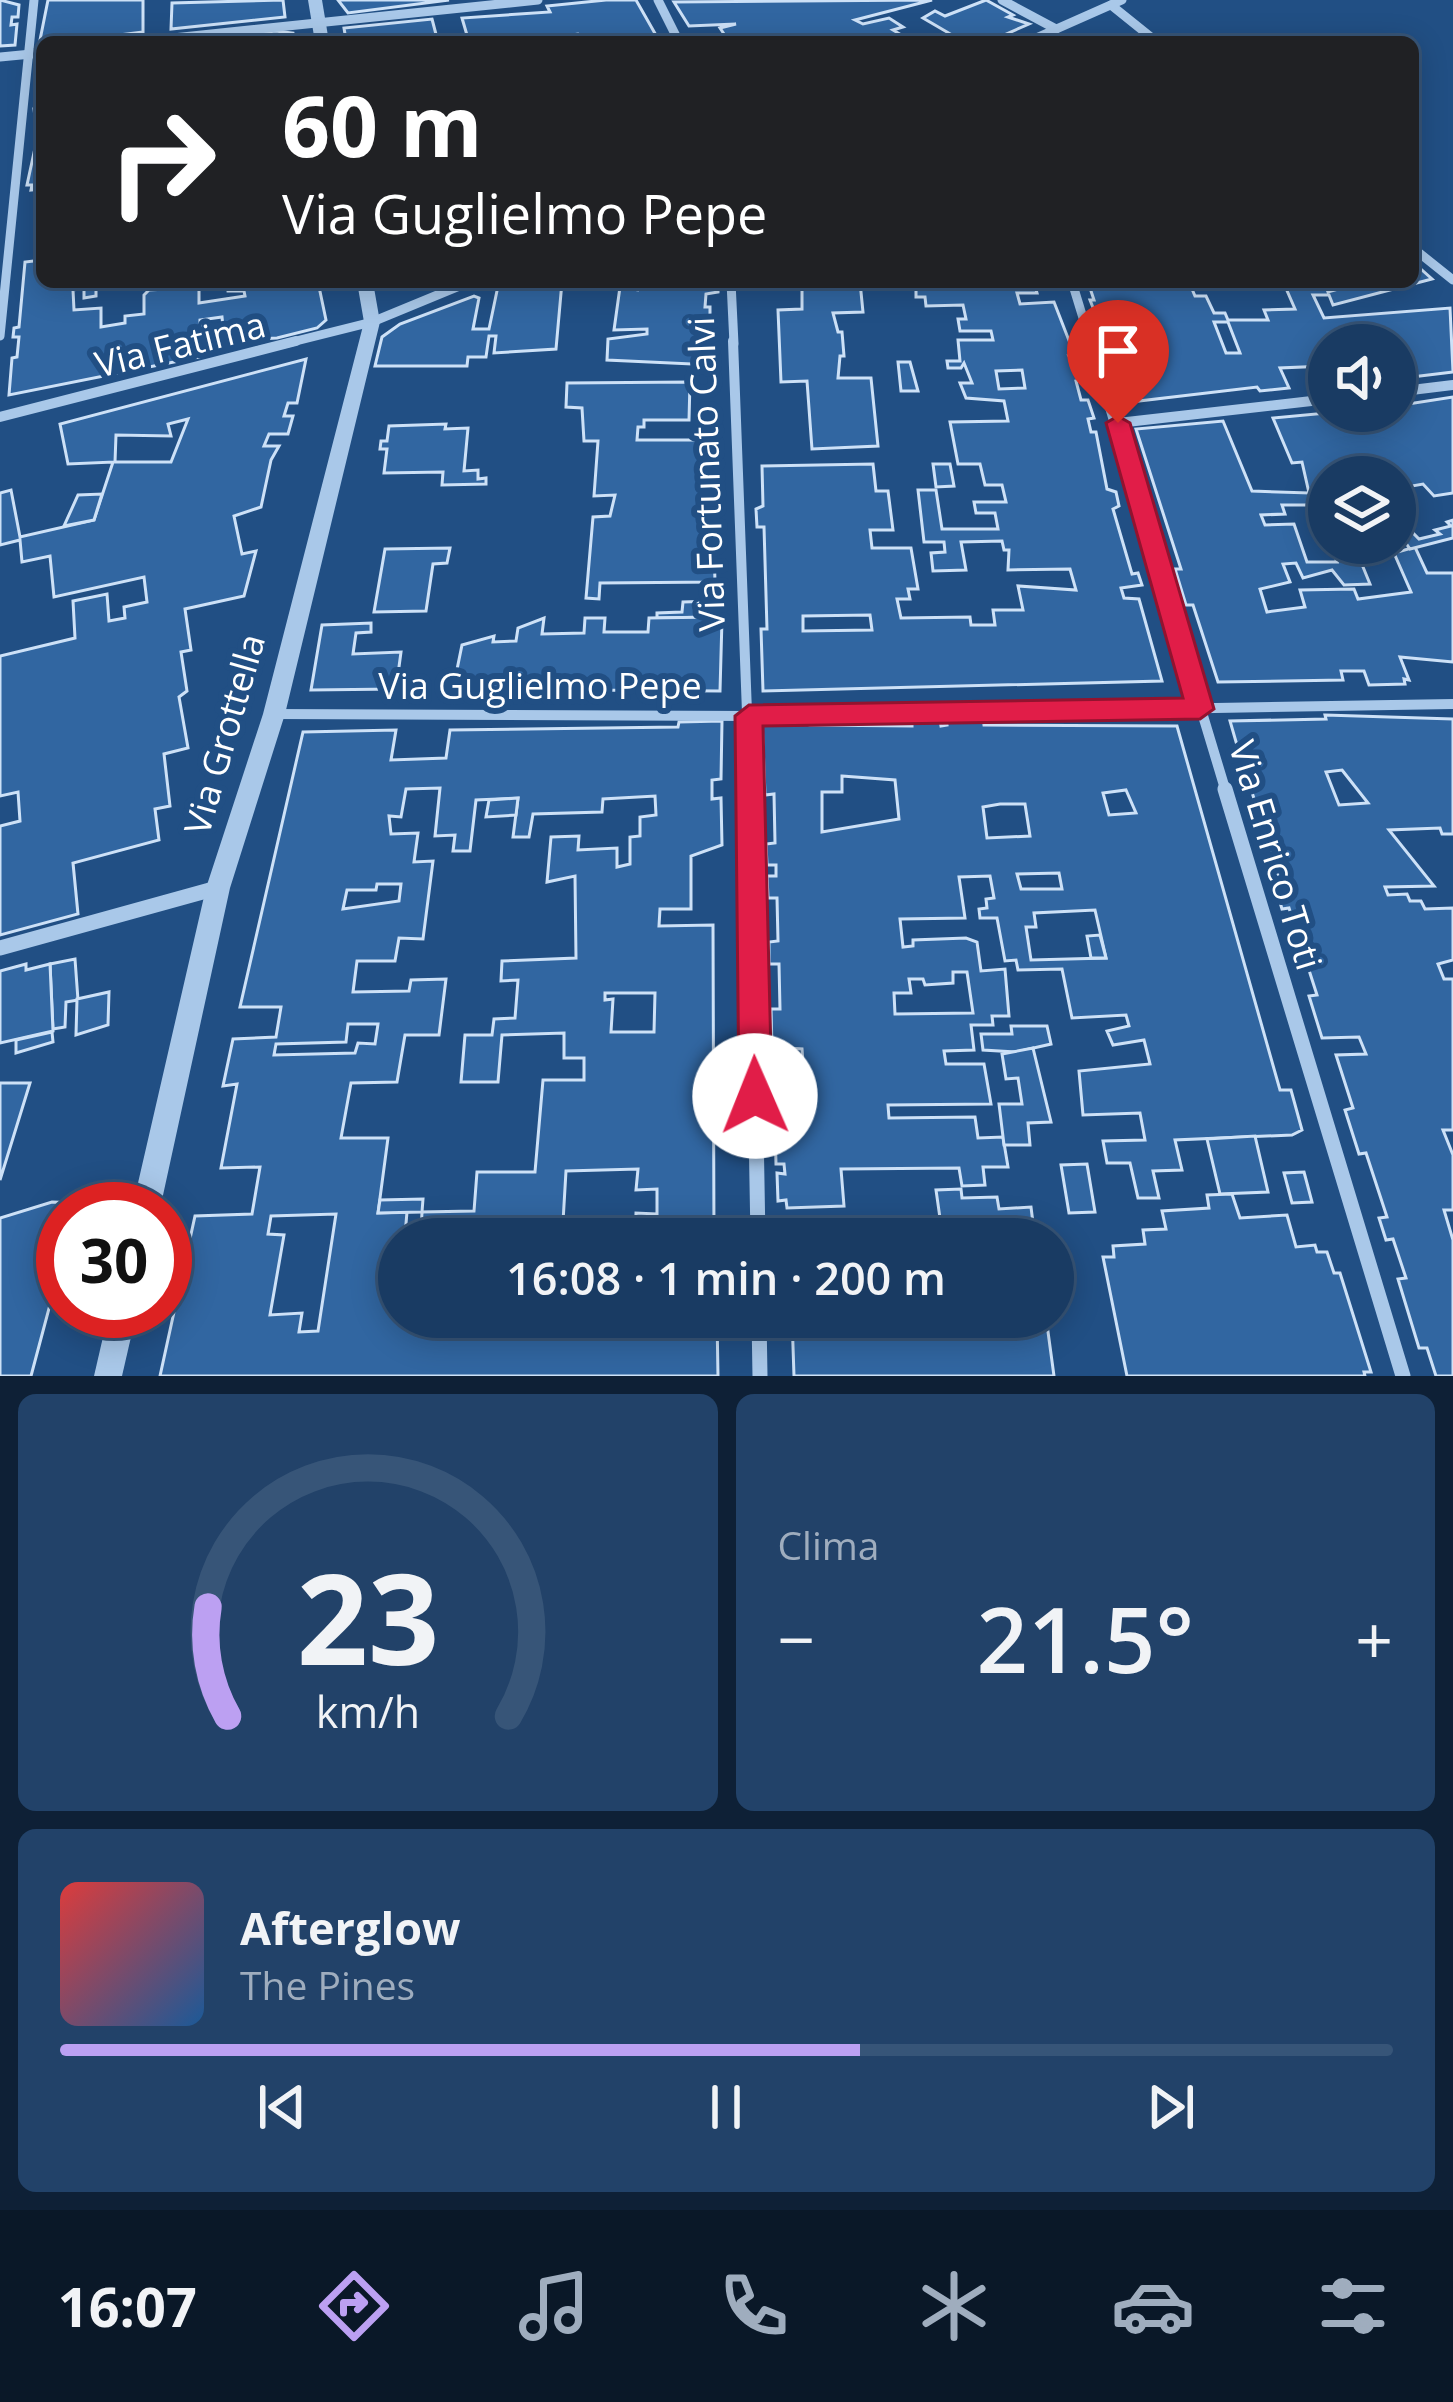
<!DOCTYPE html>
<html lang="it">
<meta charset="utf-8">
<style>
:root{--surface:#193b63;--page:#224269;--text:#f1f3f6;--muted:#9fadbe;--line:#375578;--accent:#bca0f2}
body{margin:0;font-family:"Open Sans",sans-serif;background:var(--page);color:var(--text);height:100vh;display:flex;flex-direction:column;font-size:45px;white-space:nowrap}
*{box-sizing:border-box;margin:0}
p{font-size:39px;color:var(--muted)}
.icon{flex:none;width:66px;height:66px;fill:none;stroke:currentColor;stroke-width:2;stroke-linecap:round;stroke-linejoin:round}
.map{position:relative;height:1376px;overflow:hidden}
.drawer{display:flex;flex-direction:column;gap:18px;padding:18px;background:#0e2036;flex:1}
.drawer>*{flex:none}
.top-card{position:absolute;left:36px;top:36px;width:1383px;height:252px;border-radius:18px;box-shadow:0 6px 30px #0003,0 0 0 3px var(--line);background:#202124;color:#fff;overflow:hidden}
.tools{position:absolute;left:1308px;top:324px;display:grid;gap:24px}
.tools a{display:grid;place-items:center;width:108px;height:108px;border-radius:50%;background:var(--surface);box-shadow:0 6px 30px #0003,0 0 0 3px var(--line);font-size:60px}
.speed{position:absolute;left:36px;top:1182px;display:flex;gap:24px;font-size:60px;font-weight:700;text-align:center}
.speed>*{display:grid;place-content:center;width:156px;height:156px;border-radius:50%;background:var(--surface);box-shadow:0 6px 30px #0003,0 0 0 3px var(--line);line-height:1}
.speed .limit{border:18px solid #d22;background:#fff;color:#111}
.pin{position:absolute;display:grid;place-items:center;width:102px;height:102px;color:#fff;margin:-123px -51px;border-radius:50% 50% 50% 0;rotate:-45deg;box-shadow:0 0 12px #0007}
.pin .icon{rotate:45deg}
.me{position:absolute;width:132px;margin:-66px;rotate:359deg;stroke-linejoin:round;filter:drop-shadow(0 0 9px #0008)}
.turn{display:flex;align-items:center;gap:42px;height:252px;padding:0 48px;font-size:54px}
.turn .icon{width:156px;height:156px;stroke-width:2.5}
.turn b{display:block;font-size:84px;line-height:102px}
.big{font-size:90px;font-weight:600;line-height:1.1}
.drawer .widget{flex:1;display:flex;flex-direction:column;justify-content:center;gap:18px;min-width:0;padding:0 42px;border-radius:18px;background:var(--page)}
.drawer .dial{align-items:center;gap:0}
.dial svg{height:312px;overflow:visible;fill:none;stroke:var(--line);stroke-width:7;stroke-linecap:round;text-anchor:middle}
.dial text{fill:var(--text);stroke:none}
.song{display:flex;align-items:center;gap:36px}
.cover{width:144px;height:144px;border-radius:18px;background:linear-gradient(135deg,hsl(0 70% 55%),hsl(210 70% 35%))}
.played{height:12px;border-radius:6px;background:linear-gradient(90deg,var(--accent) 60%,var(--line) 60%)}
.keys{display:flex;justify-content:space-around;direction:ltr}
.heat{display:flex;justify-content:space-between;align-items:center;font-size:66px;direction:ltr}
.drawer .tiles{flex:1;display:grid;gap:18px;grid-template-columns:1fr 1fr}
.widget:last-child{grid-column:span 2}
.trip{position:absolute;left:378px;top:1218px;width:696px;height:120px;border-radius:60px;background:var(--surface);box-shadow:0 6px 30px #0003,0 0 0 3px var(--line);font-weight:600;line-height:120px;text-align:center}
.dock{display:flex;height:192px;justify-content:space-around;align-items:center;background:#0a1828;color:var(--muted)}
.dock .icon{width:84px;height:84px}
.dock .selected{color:var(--accent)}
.dock b{font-size:54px;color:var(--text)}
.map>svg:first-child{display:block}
.building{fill:#3166a1;stroke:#cde1f7;stroke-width:3;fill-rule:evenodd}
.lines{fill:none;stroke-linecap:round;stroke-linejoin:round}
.minor-far2{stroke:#a9c8e9;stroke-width:9}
.minor-far1{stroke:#a9c8e9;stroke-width:10}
.minor{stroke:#a9c8e9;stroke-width:15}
.tertiary{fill:#a9c8e9;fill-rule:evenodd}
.route{fill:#e11d48;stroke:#92132f;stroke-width:3}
.labels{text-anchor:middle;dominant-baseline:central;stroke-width:12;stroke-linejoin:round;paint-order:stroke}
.street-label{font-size:36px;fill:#fff;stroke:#214f84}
</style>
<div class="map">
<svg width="1453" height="1376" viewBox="0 0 1453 1376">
<rect width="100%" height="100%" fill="#214f84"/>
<!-- building -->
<g class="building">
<path d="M0,0L19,5L18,17H12L11,25L17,24L15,45L0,46Z"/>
<path d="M48,0H143V32L39,45Z"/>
<path d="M283,0L285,17L171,29L172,3Z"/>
<path d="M338,0H449L348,13Z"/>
<path d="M606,0H636L657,37L652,38L655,42L587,41L578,34L559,37L561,42H513L519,41L517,36L504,37L506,42H469L462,18L550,12L547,6Z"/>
<path d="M932,0L855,20L863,24L889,18L903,27L893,30L913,42H698L695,37L724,34L720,28L736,24L689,26L674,2Z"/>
<path d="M986,0L1013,15L1008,17L1029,24L988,42L980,38L964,42L923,18L935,11L945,16Z"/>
<path d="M432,19L438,42L346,40L344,28Z"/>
<path d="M275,31L293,33L294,42H196Z"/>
<path d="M42,70V133H37L34,109H38L37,84H41Z"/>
<path d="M35,148H42V189L31,190L32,185H27Z"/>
<path d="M42,260V282H128L96,287V296L84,298V288L73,290L74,310L101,308V327L125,323V316L144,314V295L149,290L199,287V303L245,296L244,291H228L227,282H318L326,320L317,328L277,338L239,340L237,325L223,327L222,317L200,320L199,357L9,395L12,358L17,357L19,337H13L14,328L19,327L25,262Z"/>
<path d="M1413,262L1432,279L1333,305L1329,295H1313L1324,318L1450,308L1453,372L1395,379V345H1329L1326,366L1280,368L1289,388L1260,391L1257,387L1130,402L1090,300H1094L1088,282H1189L1195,296H1206L1214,313H1225L1228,320H1268L1264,310L1295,309L1285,286L1324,282L1328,292L1363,282H1413ZM1214,322H1228L1240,353H1226Z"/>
<path d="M531,282H562L556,349L494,353L496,336H489L486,357H468L467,366H375L382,337L400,324L474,296L479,298L473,329H489L498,286Z"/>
<path d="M645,282L718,284V292L706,294L705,307H710V333H714L713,365L607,360L608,339L647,334V329L614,330L620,287L638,290Z"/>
<path d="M802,282H860L863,312L833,313L838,332H842L844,356H840L838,378H871L878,446L812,449L807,381L781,382L778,310L802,309Z"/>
<path d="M916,282H1034L1037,293H1017L1020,304L1054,302L1075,356H1069L1082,380L1076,381L1081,400H1088L1094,418L1088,419L1091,432H1096L1107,489L1116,492L1119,506L1113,509L1132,574L1138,573L1142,585L1121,588L1124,598L1139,599L1162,681L763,691L761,629H767L764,527H757L756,509L763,506L762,466L873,464L876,491H888L893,530H870L872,548H911L918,589H908L910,599H897L901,618L970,617L971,625H995L993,610H1023L1018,586L1076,590L1070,569L1008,570L1009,550H1004L1002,541L961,542L966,570L933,571L931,553L945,552L944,542H924L918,490H936L942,529H998L995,513H976L974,502H1006L1002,485H985L980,464H958L950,422L1008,421L1004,401L966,398L960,383H972L964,363L961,368H948L947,361H960L958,340H993L991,331H960L958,319H966L963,305L926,306L925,297H916ZM1022,370L1025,388L999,389L996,371ZM870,615L872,630L803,631V616Z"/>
<path d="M306,359L297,403H288L284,416H293L288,434H269L264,446H279L271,460L261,507L234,516L242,554L256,551L244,596L185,609L191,650L181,652L187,691L179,697L188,748L164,754L170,806L155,809L159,840L73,863L78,914L0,935V826L20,821L18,792L0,796V656L75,638L73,601L107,594L109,621L125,618L124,607L147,602L144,577L54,597L50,556L22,562L20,540L0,545V493L11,490L20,537L94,520L113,462L68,464L60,424ZM188,419L171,462H115L116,435L171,436L168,424Z"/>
<path d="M898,362H910L918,391H901Z"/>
<path d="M690,382L689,420H644V427H638L637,440H702L703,477L712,476L715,582L600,583L599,599L586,598L593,517L610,516L615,495L594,496L598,441H584L582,408L566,407L567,383Z"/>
<path d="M1453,397V493L1434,496L1423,484L1395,489V477H1329L1324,478L1329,505H1282L1285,514L1261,515L1265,525L1294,524L1307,562H1337L1330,545H1354L1370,584L1344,585L1332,570L1303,578L1296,563L1283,564L1290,582L1260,589L1267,612L1305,607L1300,590L1354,589L1358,599L1411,592L1394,553L1415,547L1427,573H1453V662L1400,657L1409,680L1404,679L1405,684L1369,685L1364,671H1341L1343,680L1218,682L1193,605H1186L1175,569H1181L1136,429L1223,421L1252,491L1309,493L1302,462L1292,463L1273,418L1337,412L1351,429L1381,424L1368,411H1395V406Z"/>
<path d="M446,424L445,429L468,428L464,471L478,470V479L486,478V484L442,485L443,472L384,473L387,449H380L381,441H387L389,426Z"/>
<path d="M933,464H950L954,486L936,487Z"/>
<path d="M102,494L94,520L64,526L78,495Z"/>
<path d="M1453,520V538L1410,549L1401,536L1413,533L1419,539L1440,534L1435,530L1451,526L1447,522Z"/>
<path d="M450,548L447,563L433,564L426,611L374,612L385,549Z"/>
<path d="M715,601V617L657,618V613L682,612L683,602Z"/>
<path d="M715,617L722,619L720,691L453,689L462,645L494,636L493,642L516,641L518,628L544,618L542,634L584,633L585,618H605L604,632H648L649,618Z"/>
<path d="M371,623V632L356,633L353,654L401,652L396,689L311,690L322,625Z"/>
<path d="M1325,715L1453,719V834H1442L1440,828L1389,830L1434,886L1385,887L1388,895L1407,894L1410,901H1421L1425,909L1453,908V960L1438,964L1444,979H1453V1130H1443L1453,1155V1210H1444L1453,1240V1376H1436L1427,1348H1419L1398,1279L1406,1278L1393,1239L1386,1240L1379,1218L1387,1217L1366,1153L1359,1154L1345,1110L1353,1108L1336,1055L1366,1054L1359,1037L1322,1038L1309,996L1317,995L1289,908L1282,909L1272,876H1279L1263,826L1256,827L1249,805H1256L1250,786L1244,788L1237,766H1243L1230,721L1326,719ZM1342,770L1368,803L1339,805L1326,772Z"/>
<path d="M983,717L984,725L1177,726L1280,1090H1291L1302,1130L1292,1135L1175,1140L1182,1170L1153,1171L1159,1198H1138L1130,1163H1107L1103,1141L1145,1140L1140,1113L1083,1115L1079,1071L1150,1064L1144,1040L1113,1045L1107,1031L1129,1026L1126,1015L1072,1018L1062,969L1018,970L1016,960L1005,961L997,918H980L979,909L987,908L986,899L994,898L990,876L959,877L965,918L900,919L903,947L913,946V940L966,938L977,942L981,971L1005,969L1009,1016H992L993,1025H971L974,1050L944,1051L946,1064H984L991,1104L888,1105L889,1118L975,1117L978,1138L1003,1137L1008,1167H983L985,1185L962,1186L959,1168L841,1169L844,1206L787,1208L786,1200L778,1201L777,1173L785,1174L784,1164H776L775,1125H783L782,1103H806L802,1049L772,1047L771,1009H780L779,964H769V942L778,941L777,898H768L767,876H776V865H767L766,844L775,843L774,794L765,795L762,719L810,718V725L912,726V721L940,720L941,726L947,725L946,718ZM842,776L895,780L899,819L822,832V792H842ZM1126,790L1136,813L1109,815L1103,793ZM1000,804H1025L1030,836L987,838L983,807ZM1059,873L1062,889H1021L1017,874ZM1095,910L1106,958L1031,960L1026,927H1036L1034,913ZM953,972H967L973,1013L895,1014L894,993H911L909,979H923L925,985L953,983Z"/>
<path d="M722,721L721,779L712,780V799L721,798L722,845L691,856V909H660L659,926L713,925L714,1239H635L636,1213L657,1214V1189L636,1190L638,1169L566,1171L562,1239H399V1317H717L718,1376H160L195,1216L252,1214L260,1167L221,1168L237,1084L223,1086L233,1039L276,1037L281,1007H240L303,732L396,730L391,760L446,758L450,730L678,727L679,722ZM440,788L435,836L455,835L453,851H470L476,800L518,798L513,837H529L533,814L602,812L603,799L655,796L656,815L640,817V836L630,837V864L617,867V848L578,850L579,836L551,837L547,882L575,876L576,958L502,961L501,981L518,980L515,1018L494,1019L492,1035H465L461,1082H498L502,1035L564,1033V1058H584V1080H543L535,1172H477L474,1211L422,1212L421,1234L405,1235L407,1212L378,1213L388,1138H341L351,1083L397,1082L405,1035H439L446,979L411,980L409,991L353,992L357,961H395L399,938L423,939L433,861L414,862L418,833L391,834L389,816L401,817L406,789ZM377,884H401L399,901L343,909L347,890H376ZM605,993H655L654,1032H611L613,999L605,1000ZM348,1024H378L375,1044L358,1043L355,1053L274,1055L276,1044L346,1042ZM336,1214L318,1331L299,1332L302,1313L270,1315L284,1235L268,1234L271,1216Z"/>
<path d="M518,798L516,815L486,817L489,800Z"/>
<path d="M1100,935L1106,958H1091L1087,936Z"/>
<path d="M75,959L78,1000L66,1002L65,1027L53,1029L50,964Z"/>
<path d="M26,964V970L50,964L53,1031L0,1043V971Z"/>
<path d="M109,992L108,1025L76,1035L77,999Z"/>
<path d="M1011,1026H1047L1051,1044L1016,1052L983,1050L981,1034H1012Z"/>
<path d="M52,1032L53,1042L16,1053V1040Z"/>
<path d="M1033,1048L1051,1122L1028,1123L1030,1145H1004L999,1104H1022L1018,1078L1006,1079L1002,1054Z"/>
<path d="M0,1083H30L0,1180Z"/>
<path d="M1255,1136L1268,1192L1220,1194L1207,1139Z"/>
<path d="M1087,1164L1095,1212L1069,1213L1061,1165Z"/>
<path d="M1304,1172L1312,1202L1292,1203L1284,1173Z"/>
<path d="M961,1189L962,1198L997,1197L999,1209L1031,1207L1035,1239H907L905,1220L940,1218L936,1190Z"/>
<path d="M1232,1194L1240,1218L1287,1215L1296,1247L1315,1245L1317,1252H1327L1334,1273H1340L1371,1372H1364L1365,1376H1127L1103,1257H1114L1113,1246L1145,1244L1143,1230L1166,1229L1162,1211L1209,1208L1207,1195Z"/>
<path d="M423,1199L422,1212L378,1213L380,1200Z"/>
<path d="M52,1202L77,1203L76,1209H63V1256L31,1376H0V1218Z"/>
<path d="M823,1223L824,1239H780L779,1231H788L787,1224Z"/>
<path d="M792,1317H1046L1054,1376H794Z"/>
</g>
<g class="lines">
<!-- minor-far2 -->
<g class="minor-far2">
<path d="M658,0L679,42"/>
<path d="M1002,0L1056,29"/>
<path d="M1111,5L1157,42"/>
<path d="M135,42L538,0"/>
<path d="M1027,42L1122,0"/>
<path d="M0,57L42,53"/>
<path d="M1413,248L1453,280"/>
<path d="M731,282L734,344"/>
<path d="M1072,282L1091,344"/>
<path d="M0,336L34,0"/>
<path d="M284,344L372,322L469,282"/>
</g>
<!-- minor-far1 -->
<g class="minor-far1">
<path d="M733,341L750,792"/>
<path d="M1090,341L1226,792"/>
<path d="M1395,392L1453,385"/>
<path d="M0,417L296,341"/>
<path d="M1118,423L1329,399"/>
<path d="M274,714L749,716L1453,704"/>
</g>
<!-- minor -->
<g class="minor">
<path d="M750,789L758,1239"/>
<path d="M1225,789L1403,1376"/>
<path d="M0,948L217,888"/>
<path d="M759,1317L760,1376"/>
</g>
<!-- tertiary -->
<g class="tertiary">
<path d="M308,0H322L329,42H315Z"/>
<path d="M357,282H373L380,322L285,714L230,888L160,1209H132L206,888L263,714L364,322Z"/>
<path d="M109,1311H137L122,1376H94Z"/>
</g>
</g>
<!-- route -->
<path class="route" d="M1118,416L1130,423L1214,709L1200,719L763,726L772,1096L767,1107L755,1111L744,1107L739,1096L735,716L749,705L1183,698L1106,423Z"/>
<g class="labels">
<!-- street labels -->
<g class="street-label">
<text transform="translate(180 344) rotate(-14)">Via Fatima</text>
<text transform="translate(706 474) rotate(-92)">Via Fortunato Calvi</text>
<text x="540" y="685">Via Guglielmo Pepe</text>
<text transform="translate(224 734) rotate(-74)">Via Grottella</text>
<text transform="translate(1276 855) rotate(73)">Via Enrico Toti</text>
</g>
</g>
</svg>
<div class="tools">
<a><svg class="icon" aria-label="sound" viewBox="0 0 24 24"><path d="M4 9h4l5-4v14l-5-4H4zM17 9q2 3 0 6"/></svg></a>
<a><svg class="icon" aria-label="layers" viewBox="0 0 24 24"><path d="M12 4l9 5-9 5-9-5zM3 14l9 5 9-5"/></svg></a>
</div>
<div class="speed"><div class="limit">30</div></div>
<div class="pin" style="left:1118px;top:423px;background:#d93025"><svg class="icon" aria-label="arrive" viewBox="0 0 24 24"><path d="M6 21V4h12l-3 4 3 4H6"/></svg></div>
<svg class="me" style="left:755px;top:1096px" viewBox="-20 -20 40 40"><circle r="19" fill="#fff"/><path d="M0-13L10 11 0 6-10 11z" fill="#e11d48"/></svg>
<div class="trip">16:08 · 1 min · 200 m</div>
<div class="top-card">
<div class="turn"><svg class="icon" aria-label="right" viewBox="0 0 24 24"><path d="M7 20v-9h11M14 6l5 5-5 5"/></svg><div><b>60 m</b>Via Guglielmo Pepe</div></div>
</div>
</div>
<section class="drawer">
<div class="tiles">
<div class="widget dial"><svg viewBox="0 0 100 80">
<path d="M14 69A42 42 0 1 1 86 69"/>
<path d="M14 69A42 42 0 0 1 9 41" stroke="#bca0f2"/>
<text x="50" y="56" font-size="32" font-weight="700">23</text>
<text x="50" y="72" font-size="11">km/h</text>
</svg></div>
<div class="widget"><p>Clima</p>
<div class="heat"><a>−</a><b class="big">21.5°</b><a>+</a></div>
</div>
<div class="widget">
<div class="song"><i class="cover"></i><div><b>Afterglow</b><p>The Pines</p></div></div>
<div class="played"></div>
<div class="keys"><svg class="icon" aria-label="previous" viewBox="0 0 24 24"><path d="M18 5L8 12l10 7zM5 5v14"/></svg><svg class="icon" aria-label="pause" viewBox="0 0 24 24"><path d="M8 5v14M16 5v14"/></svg><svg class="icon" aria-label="next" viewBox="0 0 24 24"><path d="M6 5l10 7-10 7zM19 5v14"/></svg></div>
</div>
</div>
</section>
<nav class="dock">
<b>16:07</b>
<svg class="icon selected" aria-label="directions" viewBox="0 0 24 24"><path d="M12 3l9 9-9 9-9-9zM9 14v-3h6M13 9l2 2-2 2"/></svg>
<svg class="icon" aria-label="music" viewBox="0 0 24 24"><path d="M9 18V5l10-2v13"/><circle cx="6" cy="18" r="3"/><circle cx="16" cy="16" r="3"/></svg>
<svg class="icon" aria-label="phone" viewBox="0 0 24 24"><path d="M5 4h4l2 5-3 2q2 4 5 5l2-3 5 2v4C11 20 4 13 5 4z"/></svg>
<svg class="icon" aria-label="climate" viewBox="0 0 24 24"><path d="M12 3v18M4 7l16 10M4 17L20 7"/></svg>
<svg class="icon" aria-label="car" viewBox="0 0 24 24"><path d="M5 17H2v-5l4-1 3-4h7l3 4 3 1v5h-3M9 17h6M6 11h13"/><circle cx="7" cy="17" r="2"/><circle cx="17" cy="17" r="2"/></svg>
<svg class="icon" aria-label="filters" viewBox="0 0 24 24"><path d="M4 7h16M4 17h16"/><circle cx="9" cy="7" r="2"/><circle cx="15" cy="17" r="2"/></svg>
</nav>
